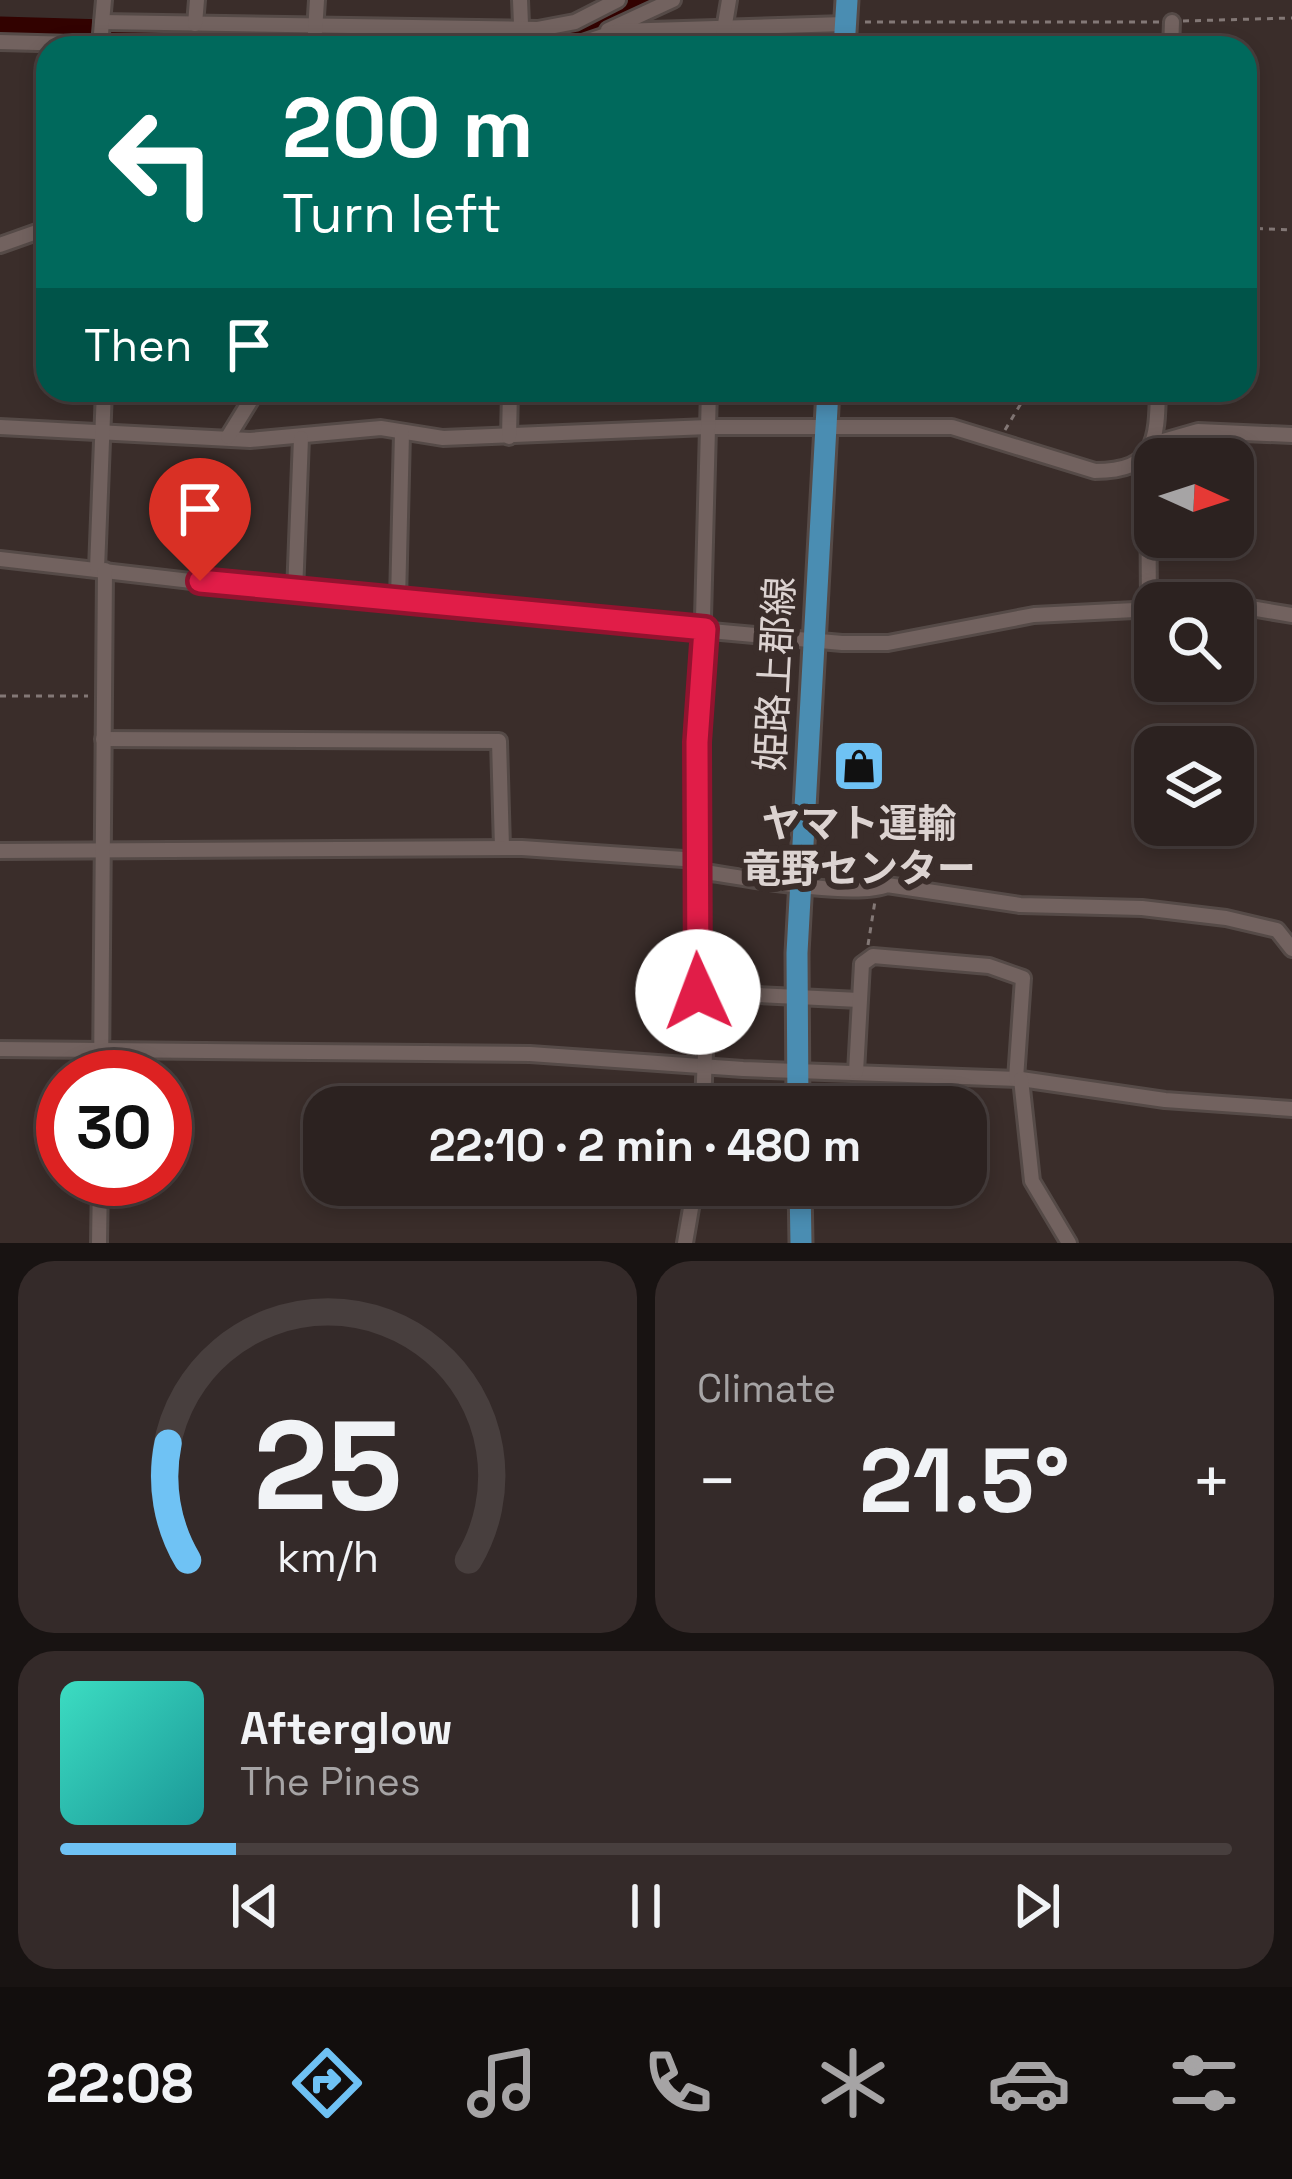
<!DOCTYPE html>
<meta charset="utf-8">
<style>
:root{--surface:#2c2220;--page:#342a29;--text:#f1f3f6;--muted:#a6a4a5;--line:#483f3e;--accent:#6fc2f4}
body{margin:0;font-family:"Space Grotesk","Noto Sans JP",sans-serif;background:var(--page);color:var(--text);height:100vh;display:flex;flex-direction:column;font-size:45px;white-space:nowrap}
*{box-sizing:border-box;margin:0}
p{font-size:39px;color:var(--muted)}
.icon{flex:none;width:66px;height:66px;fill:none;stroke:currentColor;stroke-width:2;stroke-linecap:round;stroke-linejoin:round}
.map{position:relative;height:1243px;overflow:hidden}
.sheet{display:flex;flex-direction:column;gap:18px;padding:18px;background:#181312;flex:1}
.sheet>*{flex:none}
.hud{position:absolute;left:36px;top:36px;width:1221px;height:366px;border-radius:36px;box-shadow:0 6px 18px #0003,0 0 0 3px var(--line);background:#00695c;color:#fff;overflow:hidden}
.needle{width:78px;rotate:93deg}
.controls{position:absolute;left:1134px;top:438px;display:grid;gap:24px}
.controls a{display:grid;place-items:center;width:120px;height:120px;border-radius:24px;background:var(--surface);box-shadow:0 6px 18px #0003,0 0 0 3px var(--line);font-size:60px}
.speed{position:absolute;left:36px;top:1050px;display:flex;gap:24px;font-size:60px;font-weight:700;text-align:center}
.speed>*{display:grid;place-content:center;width:156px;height:156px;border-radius:50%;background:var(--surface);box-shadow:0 6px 18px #0003,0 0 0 3px var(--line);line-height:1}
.speed .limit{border:18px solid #d22;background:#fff;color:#111}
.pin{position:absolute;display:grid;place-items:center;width:102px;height:102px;color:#fff;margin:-123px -51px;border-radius:50% 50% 50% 0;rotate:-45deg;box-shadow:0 0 12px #0007}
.pin .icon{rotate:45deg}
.me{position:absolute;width:132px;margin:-66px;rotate:358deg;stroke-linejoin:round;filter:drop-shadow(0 0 9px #0008)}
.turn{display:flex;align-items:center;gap:42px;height:252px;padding:0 48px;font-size:54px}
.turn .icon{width:156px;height:156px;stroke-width:2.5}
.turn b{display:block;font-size:84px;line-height:102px}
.then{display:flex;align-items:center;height:114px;padding:0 48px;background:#0003;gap:24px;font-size:45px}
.big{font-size:90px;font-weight:600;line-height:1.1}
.sheet .widget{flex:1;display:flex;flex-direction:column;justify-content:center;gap:18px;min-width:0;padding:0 42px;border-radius:36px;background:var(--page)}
.sheet .dial{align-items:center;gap:0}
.dial svg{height:312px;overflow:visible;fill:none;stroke:var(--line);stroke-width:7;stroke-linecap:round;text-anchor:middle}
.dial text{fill:var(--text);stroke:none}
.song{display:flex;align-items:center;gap:36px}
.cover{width:144px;height:144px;border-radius:18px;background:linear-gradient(135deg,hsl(170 70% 55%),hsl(180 70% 35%))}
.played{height:12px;border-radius:6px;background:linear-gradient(90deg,var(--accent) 15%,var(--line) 15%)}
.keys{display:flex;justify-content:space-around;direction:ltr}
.heat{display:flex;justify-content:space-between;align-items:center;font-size:66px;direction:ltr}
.sheet .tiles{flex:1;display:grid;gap:18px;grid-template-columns:1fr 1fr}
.widget:last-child{grid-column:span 2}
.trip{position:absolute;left:303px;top:1086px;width:684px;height:120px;border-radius:36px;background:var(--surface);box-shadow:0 6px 18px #0003,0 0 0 3px var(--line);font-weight:600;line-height:120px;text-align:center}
.tab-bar{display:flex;height:192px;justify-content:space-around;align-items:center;background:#120e0d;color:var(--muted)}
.tab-bar .icon{width:84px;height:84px}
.tab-bar .current{color:var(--accent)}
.tab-bar b{font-size:54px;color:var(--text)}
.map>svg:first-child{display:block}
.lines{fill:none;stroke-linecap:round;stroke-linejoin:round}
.river{stroke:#320200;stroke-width:21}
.minor-casing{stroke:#554a47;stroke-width:20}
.primary-casing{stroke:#554a47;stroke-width:27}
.path{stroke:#837876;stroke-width:3;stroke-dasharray:6 6;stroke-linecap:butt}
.minor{stroke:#72625f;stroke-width:14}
.primary{stroke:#4a8db2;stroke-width:21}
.route-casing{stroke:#92132f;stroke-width:30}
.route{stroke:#e11d48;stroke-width:21}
.labels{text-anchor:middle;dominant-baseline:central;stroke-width:12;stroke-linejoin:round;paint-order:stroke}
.street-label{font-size:39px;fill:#dcd3d1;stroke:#3a2d2a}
.poi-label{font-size:39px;font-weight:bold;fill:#dcd3d1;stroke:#3a2d2a}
</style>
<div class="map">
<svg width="1292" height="1243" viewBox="0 0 1292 1243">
<rect width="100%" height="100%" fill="#3a2d2a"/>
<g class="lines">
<!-- river -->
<path class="river" d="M0,27L529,42L562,38L640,0"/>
<!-- minor casing -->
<g class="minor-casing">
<g id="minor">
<path d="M520,0L522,48"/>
<path d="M102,22L538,29L575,22L618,0"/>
<path d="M195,24L197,0"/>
<path d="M608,30L673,0"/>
<path d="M0,42L225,48"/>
<path d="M100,45L104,0"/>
<path d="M314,48L317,0"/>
<path d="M568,48L618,31L845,24"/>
<path d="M721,48L729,0"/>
<path d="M1171,48L1172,22"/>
<path d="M0,245L48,228"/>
<path d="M0,427L250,440L381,428L443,438L708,427H952L1095,471C1156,471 1157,440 1158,390"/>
<path d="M228,437L257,390"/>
<path d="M509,437L510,390"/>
<path d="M1156,443L1198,431L1292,435"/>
<path d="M1148,454L1149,609"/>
<path d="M0,559L295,593L842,643H888L1034,615L1155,609"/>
<path d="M97,569L104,390"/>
<path d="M295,593L301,438"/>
<path d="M398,601L402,433"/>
<path d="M1233,605L1292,615"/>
<path d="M103,739L499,741L502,847"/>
<path d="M0,851L522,848L698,860"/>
<path d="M699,871C738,877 855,899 887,885L1020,905L1142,908L1226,918L1277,930L1292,949"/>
<path d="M698,992L859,1000"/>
<path d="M0,1049L530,1054L743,1069L1021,1079L1165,1100L1292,1109"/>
<path d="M856,1072L862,964L873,956L989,966L1023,978L1016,1079"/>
<path d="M101,1077L105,570"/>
<path d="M1021,1079L1032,1181L1069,1243"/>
<path d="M703,1107L705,1053L694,960L709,390"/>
<path d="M99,1243L100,1179"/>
<path d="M685,1243L695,1185"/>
</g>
</g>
<!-- primary casing -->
<g class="primary-casing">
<g id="primary">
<path d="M844,48L847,0"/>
<path d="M798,1107L797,953L828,390"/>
<path d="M800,1185L801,1243"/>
</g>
</g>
<!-- path -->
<g class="path">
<path d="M1183,21L1292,18"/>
<path d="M865,22H1161"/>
<path d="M1245,228L1292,230"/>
<path d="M1005,430L1029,390"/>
<path d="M0,696H88"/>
<path d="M868,945L875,901"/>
</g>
<!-- minor -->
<use href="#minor" class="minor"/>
<!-- primary -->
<use href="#primary" class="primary"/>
</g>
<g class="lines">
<!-- route casing -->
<g class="route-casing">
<path id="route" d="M200,581L705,629L697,742L698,992"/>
</g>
<!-- route -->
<use href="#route" class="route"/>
</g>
<!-- icons -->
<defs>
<g id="shop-square" transform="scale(2.7)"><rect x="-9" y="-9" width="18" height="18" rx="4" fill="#6fc2f4" stroke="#3a2d2a"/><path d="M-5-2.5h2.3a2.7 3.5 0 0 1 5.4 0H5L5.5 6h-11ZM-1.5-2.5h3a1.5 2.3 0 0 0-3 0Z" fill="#111"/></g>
</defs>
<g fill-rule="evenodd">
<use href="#shop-square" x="859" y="766"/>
</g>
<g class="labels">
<!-- street labels -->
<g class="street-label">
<text transform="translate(775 674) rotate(-87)">姫路上郡線</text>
</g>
<!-- poi labels -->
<g class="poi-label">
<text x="859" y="823">ヤマト運輸<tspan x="859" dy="45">竜野センター</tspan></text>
</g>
</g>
</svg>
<div class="controls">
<a><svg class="needle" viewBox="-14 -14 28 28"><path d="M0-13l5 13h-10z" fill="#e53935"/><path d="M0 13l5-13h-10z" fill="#a6a4a5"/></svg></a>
<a><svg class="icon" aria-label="search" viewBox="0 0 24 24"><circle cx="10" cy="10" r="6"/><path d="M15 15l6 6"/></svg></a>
<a><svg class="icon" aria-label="layers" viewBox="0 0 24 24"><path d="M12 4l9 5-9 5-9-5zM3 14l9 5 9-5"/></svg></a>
</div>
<div class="speed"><div class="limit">30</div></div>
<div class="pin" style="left:200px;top:581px;background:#d93025"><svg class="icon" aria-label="arrive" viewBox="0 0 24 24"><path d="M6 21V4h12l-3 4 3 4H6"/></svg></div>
<svg class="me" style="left:698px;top:992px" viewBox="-20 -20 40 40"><circle r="19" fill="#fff"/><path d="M0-13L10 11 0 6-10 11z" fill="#e11d48"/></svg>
<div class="trip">22:10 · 2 min · 480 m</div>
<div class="hud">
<div class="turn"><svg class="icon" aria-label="left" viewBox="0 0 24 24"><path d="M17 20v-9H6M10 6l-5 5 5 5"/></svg><div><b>200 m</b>Turn left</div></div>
<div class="then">Then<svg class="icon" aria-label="arrive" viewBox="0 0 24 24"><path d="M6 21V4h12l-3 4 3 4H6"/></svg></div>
</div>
</div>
<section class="sheet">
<div class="tiles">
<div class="widget dial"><svg viewBox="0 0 100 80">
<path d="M14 69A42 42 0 1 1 86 69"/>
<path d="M14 69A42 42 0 0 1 9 39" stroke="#6fc2f4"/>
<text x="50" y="56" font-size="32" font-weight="700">25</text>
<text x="50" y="72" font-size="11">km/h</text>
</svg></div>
<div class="widget"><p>Climate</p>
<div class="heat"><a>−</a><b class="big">21.5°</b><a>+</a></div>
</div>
<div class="widget">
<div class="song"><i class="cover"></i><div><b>Afterglow</b><p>The Pines</p></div></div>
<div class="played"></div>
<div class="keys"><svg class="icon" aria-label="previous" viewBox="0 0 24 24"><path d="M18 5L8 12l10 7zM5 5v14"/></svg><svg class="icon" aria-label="pause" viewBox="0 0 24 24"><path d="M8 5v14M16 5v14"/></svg><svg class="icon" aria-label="next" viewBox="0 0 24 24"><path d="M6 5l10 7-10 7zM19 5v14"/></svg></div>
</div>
</div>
</section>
<nav class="tab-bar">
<b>22:08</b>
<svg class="icon current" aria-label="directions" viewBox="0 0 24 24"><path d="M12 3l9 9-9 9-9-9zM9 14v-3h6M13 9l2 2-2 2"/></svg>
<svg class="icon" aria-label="music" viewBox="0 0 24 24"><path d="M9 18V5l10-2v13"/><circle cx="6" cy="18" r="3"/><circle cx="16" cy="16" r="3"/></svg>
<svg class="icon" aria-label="phone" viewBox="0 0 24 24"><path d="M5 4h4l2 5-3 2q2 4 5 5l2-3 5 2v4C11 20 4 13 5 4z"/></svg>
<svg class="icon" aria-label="climate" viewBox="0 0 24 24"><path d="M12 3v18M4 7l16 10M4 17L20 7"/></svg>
<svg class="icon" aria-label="car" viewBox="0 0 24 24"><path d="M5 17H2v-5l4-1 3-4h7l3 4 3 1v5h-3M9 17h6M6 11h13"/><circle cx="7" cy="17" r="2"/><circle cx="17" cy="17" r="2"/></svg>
<svg class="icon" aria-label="filters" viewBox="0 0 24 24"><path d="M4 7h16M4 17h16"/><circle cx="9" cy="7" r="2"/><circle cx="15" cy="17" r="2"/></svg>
</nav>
